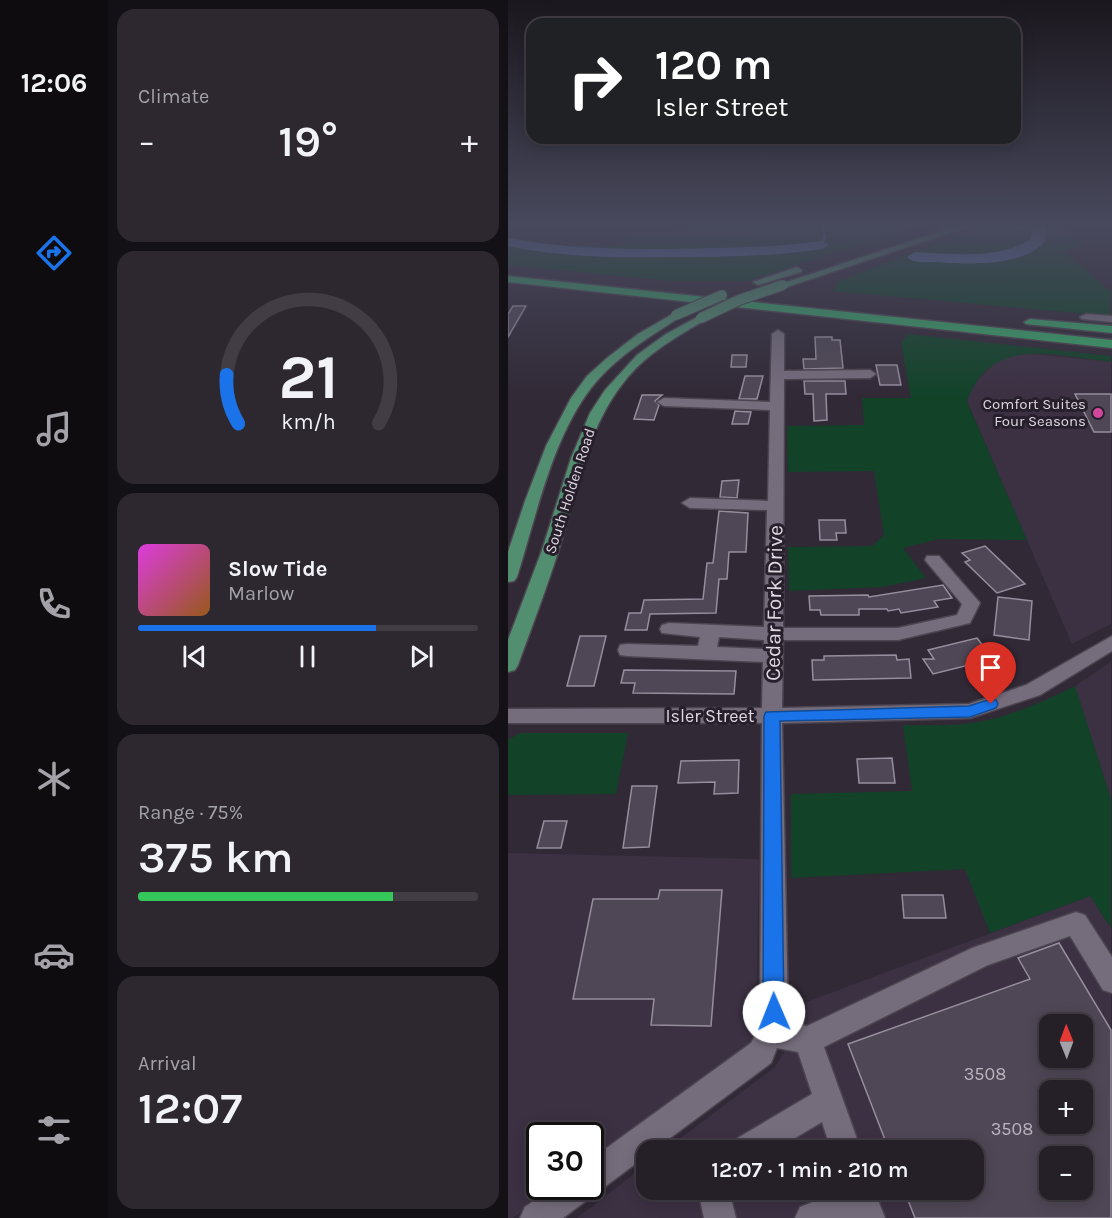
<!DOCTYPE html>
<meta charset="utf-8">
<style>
:root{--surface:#251f28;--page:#2d2730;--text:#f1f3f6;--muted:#a3a2a8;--line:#423d45;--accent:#1a73e8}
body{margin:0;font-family:Karla,sans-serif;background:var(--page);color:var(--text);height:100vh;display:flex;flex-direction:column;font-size:22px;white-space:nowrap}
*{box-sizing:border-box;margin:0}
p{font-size:20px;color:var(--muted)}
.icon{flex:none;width:33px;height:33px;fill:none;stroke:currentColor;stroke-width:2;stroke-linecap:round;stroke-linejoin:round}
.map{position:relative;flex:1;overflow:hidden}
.details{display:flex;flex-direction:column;gap:9px;padding:9px;background:#141116;width:400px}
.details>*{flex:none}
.guide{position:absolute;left:18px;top:18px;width:495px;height:126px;border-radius:18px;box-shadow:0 3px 15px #0003,0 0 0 2px var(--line);background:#202124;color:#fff;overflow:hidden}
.needle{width:39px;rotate:359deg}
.controls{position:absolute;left:531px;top:1014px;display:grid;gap:12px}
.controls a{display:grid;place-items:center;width:54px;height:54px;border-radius:12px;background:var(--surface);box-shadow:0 3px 15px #0003,0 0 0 2px var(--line);font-size:30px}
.speed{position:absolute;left:18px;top:1122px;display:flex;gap:12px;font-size:30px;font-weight:700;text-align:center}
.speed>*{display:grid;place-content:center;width:78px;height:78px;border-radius:50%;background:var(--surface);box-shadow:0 3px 15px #0003,0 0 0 2px var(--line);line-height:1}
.speed .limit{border:3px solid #111;border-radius:9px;background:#fff;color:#111}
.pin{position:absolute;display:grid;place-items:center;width:51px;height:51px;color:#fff;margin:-62px -26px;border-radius:50% 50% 50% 0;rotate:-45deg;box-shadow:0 0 6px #0007}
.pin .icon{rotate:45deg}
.me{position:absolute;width:66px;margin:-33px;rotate:359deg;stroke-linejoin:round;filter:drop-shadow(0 0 4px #0008)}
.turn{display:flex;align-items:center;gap:21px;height:126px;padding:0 30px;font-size:27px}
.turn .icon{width:78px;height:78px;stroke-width:2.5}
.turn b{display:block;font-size:42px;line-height:51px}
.big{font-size:45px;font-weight:600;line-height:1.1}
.details .card{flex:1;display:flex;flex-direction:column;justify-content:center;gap:9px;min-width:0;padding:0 21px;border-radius:18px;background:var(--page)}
.details .dial{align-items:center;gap:0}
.dial svg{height:156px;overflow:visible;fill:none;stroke:var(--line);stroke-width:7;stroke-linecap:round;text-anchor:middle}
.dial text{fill:var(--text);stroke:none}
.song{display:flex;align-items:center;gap:18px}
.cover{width:72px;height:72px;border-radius:9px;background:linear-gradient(135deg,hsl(300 70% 55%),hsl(30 70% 35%))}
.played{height:6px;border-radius:3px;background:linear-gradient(90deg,var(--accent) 70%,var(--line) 70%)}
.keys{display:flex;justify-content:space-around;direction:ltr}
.heat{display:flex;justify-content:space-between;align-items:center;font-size:33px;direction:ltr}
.charge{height:9px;border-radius:4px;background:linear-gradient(90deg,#34c759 75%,var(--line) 0)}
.trip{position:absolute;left:128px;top:1140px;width:348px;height:60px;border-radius:18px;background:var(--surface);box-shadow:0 3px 15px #0003,0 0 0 2px var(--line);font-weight:600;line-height:60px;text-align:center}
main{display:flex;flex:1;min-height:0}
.tabs{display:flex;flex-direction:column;width:108px;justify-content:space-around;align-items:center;background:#0f0c10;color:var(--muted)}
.tabs .icon{width:42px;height:42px}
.tabs .on{color:var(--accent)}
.tabs b{font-size:27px;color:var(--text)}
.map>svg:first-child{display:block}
.built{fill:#3c3143;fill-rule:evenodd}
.green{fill:#124329}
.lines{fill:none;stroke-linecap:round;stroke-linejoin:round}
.stream{stroke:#5a79b5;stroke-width:3}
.river{fill:#5a79b5;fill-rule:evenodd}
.building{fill:#4f4755;stroke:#968d9d;stroke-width:1.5;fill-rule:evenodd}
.minor-casing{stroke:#4c4550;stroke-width:3}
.major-casing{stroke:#4c4550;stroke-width:3}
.highway-casing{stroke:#4c4550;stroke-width:3}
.minor{fill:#766d7c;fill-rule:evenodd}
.major{fill:#528e70;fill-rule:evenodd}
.highway{fill:#3aa468;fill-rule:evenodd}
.major-bridge-casing{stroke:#4c4550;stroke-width:12;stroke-linecap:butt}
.major-bridge{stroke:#528e70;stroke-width:10}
.route{fill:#1a73e8;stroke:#114b97;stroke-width:1.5}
.hotel-dot{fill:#d1479c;stroke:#271f2c;stroke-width:2}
.labels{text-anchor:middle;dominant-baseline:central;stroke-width:6;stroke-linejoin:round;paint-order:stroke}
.far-poi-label{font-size:15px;fill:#ded9e1;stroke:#271f2c;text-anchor:end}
.far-street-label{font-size:15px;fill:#ded9e1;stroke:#271f2c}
.street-label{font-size:18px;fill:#ded9e1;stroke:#271f2c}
.near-number-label{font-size:18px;fill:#bab4be}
.near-street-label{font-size:21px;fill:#ded9e1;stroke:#271f2c}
</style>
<main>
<nav class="tabs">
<b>12:06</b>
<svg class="icon on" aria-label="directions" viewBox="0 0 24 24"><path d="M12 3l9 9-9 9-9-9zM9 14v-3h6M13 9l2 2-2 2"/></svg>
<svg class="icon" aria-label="music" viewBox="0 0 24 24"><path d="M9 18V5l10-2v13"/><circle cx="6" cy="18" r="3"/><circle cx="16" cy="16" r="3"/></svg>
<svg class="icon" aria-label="phone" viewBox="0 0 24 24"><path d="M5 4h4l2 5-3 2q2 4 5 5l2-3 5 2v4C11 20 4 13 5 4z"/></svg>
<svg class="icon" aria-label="climate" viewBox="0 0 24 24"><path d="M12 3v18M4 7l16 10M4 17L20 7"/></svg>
<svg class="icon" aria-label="car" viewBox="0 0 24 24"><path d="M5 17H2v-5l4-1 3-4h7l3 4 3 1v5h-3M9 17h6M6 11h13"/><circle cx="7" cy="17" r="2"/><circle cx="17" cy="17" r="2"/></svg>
<svg class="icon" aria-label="filters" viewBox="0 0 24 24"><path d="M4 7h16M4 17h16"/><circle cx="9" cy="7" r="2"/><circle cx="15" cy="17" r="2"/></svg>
</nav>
<section class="details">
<div class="card"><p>Climate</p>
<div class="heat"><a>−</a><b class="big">19°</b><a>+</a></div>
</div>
<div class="card dial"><svg viewBox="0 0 100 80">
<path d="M14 69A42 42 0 1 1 86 69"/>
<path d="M14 69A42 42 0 0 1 8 44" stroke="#1a73e8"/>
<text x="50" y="56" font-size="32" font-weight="700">21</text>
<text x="50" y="72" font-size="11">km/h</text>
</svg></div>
<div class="card">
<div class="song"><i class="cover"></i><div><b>Slow Tide</b><p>Marlow</p></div></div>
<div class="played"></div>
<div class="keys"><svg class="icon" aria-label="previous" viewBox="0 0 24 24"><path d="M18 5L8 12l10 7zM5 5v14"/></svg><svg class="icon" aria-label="pause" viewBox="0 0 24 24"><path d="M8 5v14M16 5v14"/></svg><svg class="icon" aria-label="next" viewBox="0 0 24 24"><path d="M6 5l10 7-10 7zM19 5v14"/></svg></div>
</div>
<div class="card"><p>Range · 75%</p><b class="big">375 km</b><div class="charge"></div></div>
<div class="card"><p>Arrival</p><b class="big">12:07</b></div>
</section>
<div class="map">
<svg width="604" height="1218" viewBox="0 0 604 1218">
<rect width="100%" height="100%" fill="#312936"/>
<!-- built -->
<g class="built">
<path d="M514,353L603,362V624L564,644L459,401L464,385L489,361Z"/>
<path d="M603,662V799L567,686Z"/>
<path d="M0,853L251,859L248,1027L242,1042L232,1053L83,1162L82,1136H32V1186L48,1187L5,1218H0Z"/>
<path d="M582,896L603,928V1218H69L138,1165V1190H465V1150H157L267,1067L276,1053L284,1031L285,1007ZM542,1024H574V1058H542ZM542,1090H574V1124H542ZM542,1156H574V1190H542Z"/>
</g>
<!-- green -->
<g class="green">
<path d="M198,225H413L238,281H161L0,265V237L47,245L113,246L118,235L168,232Z"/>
<path d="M478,225H556L554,227L574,242L568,248L554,250L603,292L602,316L326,291L331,281Z"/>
<path d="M399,334L603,356V362C549,356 481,334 459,402L519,540L431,539L395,548L418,578L374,587L281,591L280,547L364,546L376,535L366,471L280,472L279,426L356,425L354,398H403L393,343Z"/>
<path d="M567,686L603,799V928L582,896L482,933L457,869L283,878V794L404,791L395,725C415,725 436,726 456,724C496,720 532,703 567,686Z"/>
<path d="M12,733H120L108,794L0,795V740Z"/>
</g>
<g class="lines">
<!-- stream -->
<path class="stream" d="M314,225L317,236L314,245"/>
<!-- river -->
<g class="river">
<path d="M525,225H539L537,241C515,268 457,264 426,262C417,262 406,264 399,257L407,252C447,254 487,260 523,239Z"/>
<path d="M0,238C53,248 105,249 159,249C211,248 263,248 314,241L321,245L314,249C263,257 211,257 159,257C105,258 53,257 0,246Z"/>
</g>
</g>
<!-- building -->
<g class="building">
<path d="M5,306H18L0,337V314Z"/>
<path d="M307,337H324V340H332L335,368L296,369L295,359H308Z"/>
<path d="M224,355H239L238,367H223Z"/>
<path d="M368,365H389L393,385H372Z"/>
<path d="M237,376H255L249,399H231Z"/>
<path d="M296,381H337L338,394H318L319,420L306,421L305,394H297Z"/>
<path d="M567,394H603V432H586Z"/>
<path d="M134,395H154L147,401L151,405L146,420L126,419Z"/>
<path d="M227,411L243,412L240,424H224Z"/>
<path d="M231,480L229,498L212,497L214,481Z"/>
<path d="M211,511L240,513L238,552H221L219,579H211L208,613L142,614L139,630H117L121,613H133L136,600L195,599L199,563H205Z"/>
<path d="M311,520H337L338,533H328L329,540H312Z"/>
<path d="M477,546L517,584L489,593L457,562L462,560L454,553Z"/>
<path d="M435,585L444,598L426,601L430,607L393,613L391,609L380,611L379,609H351V615H313L312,610H302L301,596L360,595L361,597Z"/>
<path d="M490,597L524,601L521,640L486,635Z"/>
<path d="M72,636H98L86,686H59Z"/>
<path d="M469,638L485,659L425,674L415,659H426L420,650Z"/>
<path d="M388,655L389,660L401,659L403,678L305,680L304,660H316V656Z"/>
<path d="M116,670L228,671L226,694L125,693L127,683H113Z"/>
<path d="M384,758L387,783H351L349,759Z"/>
<path d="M231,760L230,793L206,794L207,782L170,783L173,761Z"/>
<path d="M124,786H149L141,847L115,848Z"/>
<path d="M36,821H59L53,848H29Z"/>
<path d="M152,890H214L203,1026L143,1025L146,999H65L85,899H150Z"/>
<path d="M394,895H435L438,918H396Z"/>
<path d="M551,943L603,1030V1218H407L396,1190H465V1150H381L340,1044L522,979L510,958ZM542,1024H574V1058H542ZM542,1090H574V1124H542ZM542,1156H574V1190H542Z"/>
</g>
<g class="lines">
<!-- minor casing -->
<g class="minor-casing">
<g id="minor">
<path d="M578,314L604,316V322L574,319L572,317Z"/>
<path d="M270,330L276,334V371L362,370L368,374L362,378L276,379L275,628H390L449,615L454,604L417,560L419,556H431L472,603L462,623L390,640H275L274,708L461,704L518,685L604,636V651L532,695L462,718L274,723L280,1012L278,1022L299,1026L464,948L568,912L577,915L604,957V993L595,990L562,936L480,965L316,1047L353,1150H323L314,1122L267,1150H224L228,1139L304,1094L290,1052L269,1048L263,1063L146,1150H138V1156L55,1218H12L17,1207L46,1186H82V1160L243,1043L249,1031L252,1012L254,723H0V709L254,708L255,662L119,656L112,655L110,650L112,645L119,644L190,646L192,637L154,633L152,629L154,625L161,623L256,627L259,510L182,508L174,503L182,498L260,501L262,410L156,406L149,402L156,398L262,402L264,334ZM211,637L256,640V649L209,647Z"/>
<path d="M190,1190H221L228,1218H196Z"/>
<path d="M335,1190H366L377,1218H287L292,1207Z"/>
</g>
</g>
<!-- major casing -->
<g class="major-casing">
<g id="major">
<path d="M451,225H465L279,287L275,288L270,285Z"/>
<path d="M289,267L294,270L293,272L250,285L245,282Z"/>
<path d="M168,312L174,315L172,317C143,336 111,355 88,382C45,433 29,514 9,577L6,581L0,582V552L17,501L38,446L63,398L79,376L99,358L130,334Z"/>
<path d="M193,315L199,318L197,320C170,336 141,352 120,377C79,425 69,490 51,549C39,588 24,626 10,665L7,670L0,672V640L34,550L63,458L82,413L97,390L129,355L158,334Z"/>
</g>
</g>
<!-- highway casing -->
<g class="highway-casing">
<g id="highway">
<path d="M0,276L604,340V348L0,282Z"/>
<path d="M522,319L604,326V333L518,324L516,322Z"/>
</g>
</g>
<!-- minor -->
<use href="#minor" class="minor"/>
<!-- major -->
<use href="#major" class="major"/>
<!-- highway -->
<use href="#highway" class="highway"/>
<!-- major-bridge casing -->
<g class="major-bridge-casing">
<g id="major-bridge">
<path d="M168,315L214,295"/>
<path d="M193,318L231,300L275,285"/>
</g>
</g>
<!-- major-bridge -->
<use href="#major-bridge" class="major-bridge"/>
</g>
<!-- sky -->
<linearGradient id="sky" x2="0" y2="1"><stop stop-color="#1b171e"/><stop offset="0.57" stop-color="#48495d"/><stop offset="1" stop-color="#48495d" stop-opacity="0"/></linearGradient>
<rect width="604" height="396" fill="url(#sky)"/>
<!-- route -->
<path class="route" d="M483,699L488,700L490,704L488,708L462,717L272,721L276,1012L273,1019L266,1022L258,1019L255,1012L256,716L258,712L461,706Z"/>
<!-- markers -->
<circle class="hotel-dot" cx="590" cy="413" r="6"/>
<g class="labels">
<!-- far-poi labels -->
<g class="far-poi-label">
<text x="578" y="404">Comfort Suites<tspan x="578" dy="17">Four Seasons</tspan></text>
</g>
<!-- far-street labels -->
<g class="far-street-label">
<text transform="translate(62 491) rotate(-72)">South Holden Road</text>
</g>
<!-- street labels -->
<g class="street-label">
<text x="202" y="716">Isler Street</text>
</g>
<!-- near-number labels -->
<g class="near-number-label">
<text x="477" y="1074">3508</text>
<text x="504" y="1129">3508</text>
</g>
<!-- near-street labels -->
<g class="near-street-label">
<text transform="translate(266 603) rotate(-89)">Cedar Fork Drive</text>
</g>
</g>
</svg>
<div class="controls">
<a><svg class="needle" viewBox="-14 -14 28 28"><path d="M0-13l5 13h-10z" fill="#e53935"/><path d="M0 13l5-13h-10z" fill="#a3a2a8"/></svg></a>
<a>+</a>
<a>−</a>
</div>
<div class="speed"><div class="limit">30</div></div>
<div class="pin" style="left:483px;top:704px;background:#d93025"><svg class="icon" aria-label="arrive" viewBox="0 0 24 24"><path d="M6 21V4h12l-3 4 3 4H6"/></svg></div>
<svg class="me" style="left:266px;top:1012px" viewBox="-20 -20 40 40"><circle r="19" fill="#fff"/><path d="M0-13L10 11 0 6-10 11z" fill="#1a73e8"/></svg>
<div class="trip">12:07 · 1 min · 210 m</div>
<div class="guide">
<div class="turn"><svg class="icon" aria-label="right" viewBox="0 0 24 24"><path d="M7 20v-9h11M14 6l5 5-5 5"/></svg><div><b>120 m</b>Isler Street</div></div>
</div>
</div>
</main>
